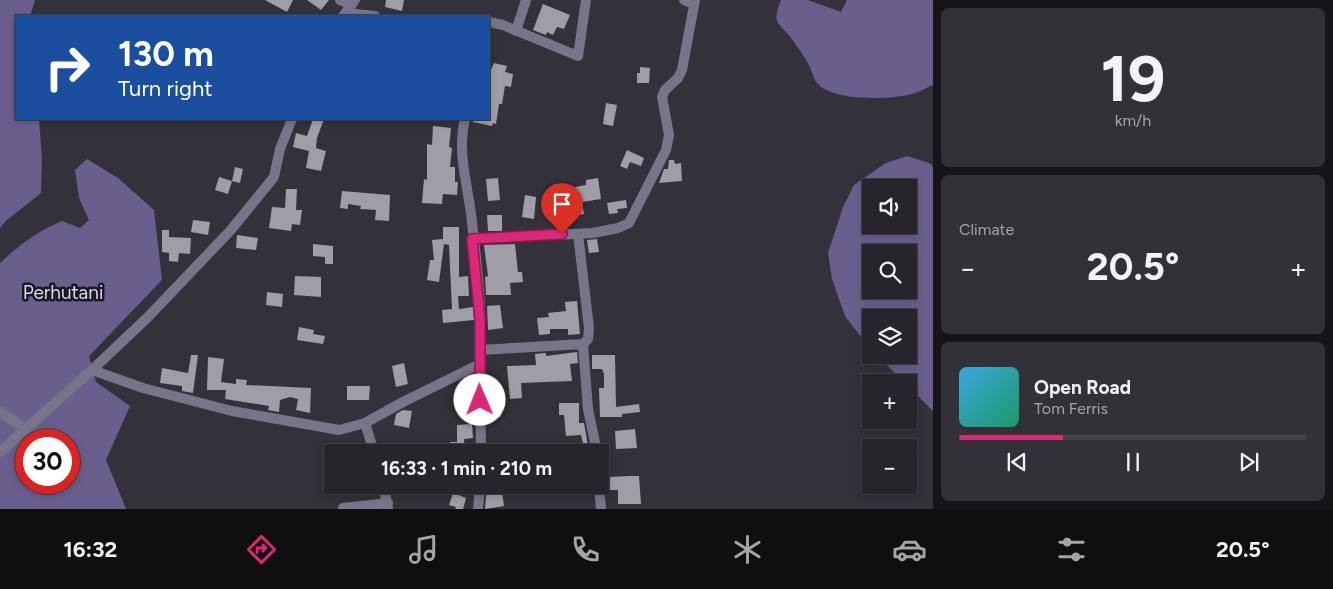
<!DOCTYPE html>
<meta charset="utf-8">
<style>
:root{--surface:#26252b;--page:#323137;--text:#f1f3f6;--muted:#a4a5a9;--line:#424247;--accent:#db2777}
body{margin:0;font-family:Figtree,sans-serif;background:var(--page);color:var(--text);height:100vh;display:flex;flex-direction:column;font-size:19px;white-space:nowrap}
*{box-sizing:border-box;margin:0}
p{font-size:16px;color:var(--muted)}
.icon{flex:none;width:28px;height:28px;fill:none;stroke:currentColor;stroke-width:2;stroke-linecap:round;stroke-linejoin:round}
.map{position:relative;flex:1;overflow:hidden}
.panel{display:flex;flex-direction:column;gap:8px;padding:8px;background:#151418;width:400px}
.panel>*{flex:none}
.hud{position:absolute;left:15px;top:15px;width:475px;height:105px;border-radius:0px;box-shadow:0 2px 8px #0003,0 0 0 1px var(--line);background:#1a4fa0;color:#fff;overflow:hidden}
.controls{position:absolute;left:862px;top:179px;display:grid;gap:10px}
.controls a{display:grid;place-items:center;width:55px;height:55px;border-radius:0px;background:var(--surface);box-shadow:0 2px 8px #0003,0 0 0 1px var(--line);font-size:25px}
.speed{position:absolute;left:15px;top:429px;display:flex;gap:10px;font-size:25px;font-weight:700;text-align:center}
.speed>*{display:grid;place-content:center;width:65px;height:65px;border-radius:50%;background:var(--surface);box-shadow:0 2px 8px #0003,0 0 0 1px var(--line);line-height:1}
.speed .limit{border:8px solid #d22;background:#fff;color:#111}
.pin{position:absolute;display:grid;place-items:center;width:42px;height:42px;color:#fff;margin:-51px -21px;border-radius:50% 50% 50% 0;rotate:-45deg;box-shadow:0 0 5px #0007}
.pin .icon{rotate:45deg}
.me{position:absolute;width:55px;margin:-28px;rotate:359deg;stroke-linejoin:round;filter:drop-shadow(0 0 4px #0008)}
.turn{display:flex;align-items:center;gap:18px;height:105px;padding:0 20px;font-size:22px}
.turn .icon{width:65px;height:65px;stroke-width:2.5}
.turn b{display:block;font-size:35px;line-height:42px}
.big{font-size:38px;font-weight:700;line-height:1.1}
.panel .widget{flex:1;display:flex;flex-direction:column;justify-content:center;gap:8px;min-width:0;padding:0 18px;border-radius:8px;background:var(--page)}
.panel .dial{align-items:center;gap:0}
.dial b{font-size:65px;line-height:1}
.song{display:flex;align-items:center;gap:15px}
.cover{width:60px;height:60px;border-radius:8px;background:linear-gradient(135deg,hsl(200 70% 55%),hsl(160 70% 35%))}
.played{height:5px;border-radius:2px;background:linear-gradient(90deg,var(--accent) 30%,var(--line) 30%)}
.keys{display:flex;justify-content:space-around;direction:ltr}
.heat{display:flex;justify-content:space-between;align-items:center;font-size:28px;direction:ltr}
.trip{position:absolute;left:324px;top:444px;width:285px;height:50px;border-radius:0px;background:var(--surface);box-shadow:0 2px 8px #0003,0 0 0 1px var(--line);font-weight:700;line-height:50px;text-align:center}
.menu{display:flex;height:80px;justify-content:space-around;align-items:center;background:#0f0f11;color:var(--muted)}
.menu .icon{width:35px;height:35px}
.menu .active{color:var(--accent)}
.menu b{font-size:22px;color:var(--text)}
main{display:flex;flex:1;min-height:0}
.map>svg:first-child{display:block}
.forest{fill:#6a5e8c;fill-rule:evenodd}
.building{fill:#9f9da8}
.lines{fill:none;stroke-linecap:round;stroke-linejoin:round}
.minor{stroke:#797489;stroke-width:10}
.tertiary{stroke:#797489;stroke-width:10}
.route-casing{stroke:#8e194d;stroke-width:12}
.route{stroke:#db2777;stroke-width:9}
.labels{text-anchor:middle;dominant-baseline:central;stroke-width:5;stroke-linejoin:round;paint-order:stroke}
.park-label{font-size:19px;fill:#ddd6f4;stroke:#1a191d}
</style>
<main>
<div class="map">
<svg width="933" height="509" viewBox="0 0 933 509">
<rect width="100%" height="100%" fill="#333139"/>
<!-- forest -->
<g class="forest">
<path d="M0,0H35L30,16H16V119H39L42,158L41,193L7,220L0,228Z"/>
<path d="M781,0H808L841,12L847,0H933V85C926,88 919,92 912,94C891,100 835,101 819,85C814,81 812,71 809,65C805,57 799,50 794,42C781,22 770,27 781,0Z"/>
<path d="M907,156L929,163L933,167V411L909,387V382H904L877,355H909V318H871V350L845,316L832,279L828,253L843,207L854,185L886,163ZM871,188H909V225H871ZM871,252H909V290H871Z"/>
<path d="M87,159L118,178L154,210L162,280L89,356L96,382L130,406L106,460L126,509H0V263C19,245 38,231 62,221L80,228L89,220L79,198L75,170ZM26,440H69V482H26Z"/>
</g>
<!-- building -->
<g class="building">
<path d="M265,0H293L287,12Z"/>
<path d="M307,0H329L321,10Z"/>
<path d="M386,0H404L402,11L385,7Z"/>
<path d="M543,4L570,15L564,29L557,27L553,35L547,32L546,35L533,30Z"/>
<path d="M494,63L507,66L505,72L513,74L511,87L505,86L502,104H499L496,124L493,123L492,126L473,122V119H489V74Z"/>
<path d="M640,67L650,68L649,83H637V73H640Z"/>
<path d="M606,103L617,105L613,126L603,124Z"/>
<path d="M313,119H324L317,138L316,148L326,151L321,171L306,168L309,151L293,147L296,133L307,136Z"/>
<path d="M433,126L451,128L449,147L452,148L450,167H455V182H458L457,195L443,194L442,204L422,203L424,179L427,180V144L432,145Z"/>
<path d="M627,150L644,158L641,166L630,162L627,169L620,166Z"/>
<path d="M669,160H674L675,164L681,163L682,181L659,183L664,169H668Z"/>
<path d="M235,167L243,169L240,183L232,181Z"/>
<path d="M219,177L232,181L228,194L215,190Z"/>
<path d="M498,178L500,200L488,201L486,179Z"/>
<path d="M598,178L601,199L582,202L584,214L569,217L570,222L560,224L553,185L559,184V190L586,185V180Z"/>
<path d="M286,189H297L296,210H302L300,225L292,224L291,231L269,228L272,207L285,208Z"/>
<path d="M342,191L390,195L389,221L375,220L376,210L360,209L361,206L348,204V209L340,208Z"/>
<path d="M525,195L536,197L534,219L522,217Z"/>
<path d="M626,200L627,208L617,209L618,213L609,214L607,203Z"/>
<path d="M487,215H502V231H488Z"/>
<path d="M193,220L210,222L208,235L191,232Z"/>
<path d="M443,227H459V277L468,276L469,296H458L459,309L473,307L474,320L443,323L442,310L452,309L449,245L444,244L439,282L427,280L430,260H434L432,240L443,239Z"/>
<path d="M162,230H169V237L191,238L190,254L179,253L178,262L169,261V253L162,252Z"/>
<path d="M237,235L258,238L256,250L236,248Z"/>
<path d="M597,239L599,252L589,253L587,240Z"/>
<path d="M313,244L333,246V264H325V257L313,256Z"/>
<path d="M515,244L518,272H522L523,282L510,283L511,295H486L485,277L488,276L484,245Z"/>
<path d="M295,276L321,277V297L294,295Z"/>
<path d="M267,292L283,294L282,307L266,305Z"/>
<path d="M577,301L580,334L568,335V329H550V334L539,335L537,318L549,317L548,313L566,311L565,302Z"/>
<path d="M500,305L503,328L488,330L487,306Z"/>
<path d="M299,327L314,330L313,334L325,336L323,344L297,340Z"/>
<path d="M577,352L578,363L570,364L572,381L521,383L522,398L510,399L507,366L536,365L535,354L546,353V356Z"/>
<path d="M191,355H198L193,393L182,391V386L160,383L162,368L188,373Z"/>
<path d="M592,355H615L616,407L639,404L640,412L622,414V417H600L599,388H604V374L602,369H592Z"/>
<path d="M208,357L224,359L221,382L236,384V379L247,380L246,385L311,388L310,413L296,410L298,399L290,397L280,400L279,412L268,410L269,406L225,399L226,390H207Z"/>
<path d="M404,363L408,384L396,387L392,366Z"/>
<path d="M347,386H370L369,400H347Z"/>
<path d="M488,399L505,400V407H500L501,417H489Z"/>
<path d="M559,403H579V423H584L588,446L584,447L581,435L566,436L564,415H559Z"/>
<path d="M403,410L412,411L409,428L394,425L396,414Z"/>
<path d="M472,424L473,438L464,439L465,452H450V442H457V425Z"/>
<path d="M635,429L637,448L616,449L615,431Z"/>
<path d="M629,476H639L641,504H618V490H609V477Z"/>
<path d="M487,485H501L504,506L485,509Z"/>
<path d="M453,493L466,498L463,509H455L456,507L449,505Z"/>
</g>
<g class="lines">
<!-- minor -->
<g class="minor">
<path d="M340,0L351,5"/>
<path d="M684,0L694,4"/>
<path d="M346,13L375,16"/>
<path d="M489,22L503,25L578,56L586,0"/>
<path d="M516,31L526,0"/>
<path d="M578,234L589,328L588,339L583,344"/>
<path d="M472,239L593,233L618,228L629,223L666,150L669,135L662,97L665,90L678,78L682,70L695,0"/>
<path d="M480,350L583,344L588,409L597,452"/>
<path d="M480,364L481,452"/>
<path d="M92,370L143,388L232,411L339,430L365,423L403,402L480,364C483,315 477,263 471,214C467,182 457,151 465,119"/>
<path d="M0,412L25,428"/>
<path d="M365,423L374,452"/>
<path d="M383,485L388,508"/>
<path d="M599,485L601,509"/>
<path d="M343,508L388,503"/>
<path d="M478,509L480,485"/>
</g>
<!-- tertiary -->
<g class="tertiary">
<path d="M343,16L355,0"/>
<path d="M0,452L92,370L148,317L230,231L274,177L280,149L292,119"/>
</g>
</g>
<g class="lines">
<!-- route casing -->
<g class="route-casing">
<path id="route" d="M480,400V319L472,239L562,234"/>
</g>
<!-- route -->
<use href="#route" class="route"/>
</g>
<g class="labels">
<!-- park labels -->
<g class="park-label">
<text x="63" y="292">Perhutani</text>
</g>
</g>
</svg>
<div class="controls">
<a><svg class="icon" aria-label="sound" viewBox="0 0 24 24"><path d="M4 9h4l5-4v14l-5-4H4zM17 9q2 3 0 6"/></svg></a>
<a><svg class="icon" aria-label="search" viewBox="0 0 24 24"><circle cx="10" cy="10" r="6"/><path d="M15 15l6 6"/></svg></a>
<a><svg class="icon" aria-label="layers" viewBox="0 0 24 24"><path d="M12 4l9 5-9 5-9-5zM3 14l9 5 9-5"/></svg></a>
<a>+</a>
<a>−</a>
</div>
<div class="speed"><div class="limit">30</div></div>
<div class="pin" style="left:562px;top:234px;background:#d93025"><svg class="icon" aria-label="arrive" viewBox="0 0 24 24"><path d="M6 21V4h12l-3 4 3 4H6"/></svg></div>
<svg class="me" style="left:480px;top:400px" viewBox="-20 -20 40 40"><circle r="19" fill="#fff"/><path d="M0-13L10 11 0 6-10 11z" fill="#db2777"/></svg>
<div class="trip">16:33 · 1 min · 210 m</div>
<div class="hud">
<div class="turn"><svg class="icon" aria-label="right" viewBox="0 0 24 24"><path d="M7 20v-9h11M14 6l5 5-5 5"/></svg><div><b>130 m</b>Turn right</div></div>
</div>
</div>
<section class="panel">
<div class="widget dial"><b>19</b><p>km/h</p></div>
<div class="widget"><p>Climate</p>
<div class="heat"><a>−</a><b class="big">20.5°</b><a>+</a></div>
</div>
<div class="widget">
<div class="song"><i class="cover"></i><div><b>Open Road</b><p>Tom Ferris</p></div></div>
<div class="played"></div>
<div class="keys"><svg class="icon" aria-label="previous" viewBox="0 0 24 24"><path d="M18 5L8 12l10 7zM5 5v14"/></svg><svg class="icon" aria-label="pause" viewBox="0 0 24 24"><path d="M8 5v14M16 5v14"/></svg><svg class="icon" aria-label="next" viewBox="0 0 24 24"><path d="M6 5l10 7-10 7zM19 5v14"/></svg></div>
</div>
</section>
</main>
<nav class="menu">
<b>16:32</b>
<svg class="icon active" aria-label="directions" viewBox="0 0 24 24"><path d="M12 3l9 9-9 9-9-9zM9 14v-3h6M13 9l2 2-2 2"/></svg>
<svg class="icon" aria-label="music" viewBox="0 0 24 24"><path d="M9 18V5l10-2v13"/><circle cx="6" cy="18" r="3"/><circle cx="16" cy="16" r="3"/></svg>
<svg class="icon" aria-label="phone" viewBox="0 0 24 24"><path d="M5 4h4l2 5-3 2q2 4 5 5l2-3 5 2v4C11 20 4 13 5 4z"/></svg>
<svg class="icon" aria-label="climate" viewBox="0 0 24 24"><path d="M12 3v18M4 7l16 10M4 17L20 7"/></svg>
<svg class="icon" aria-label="car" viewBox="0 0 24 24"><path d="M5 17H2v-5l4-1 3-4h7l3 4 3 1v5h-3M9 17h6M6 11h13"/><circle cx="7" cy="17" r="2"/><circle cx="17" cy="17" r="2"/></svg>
<svg class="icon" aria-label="filters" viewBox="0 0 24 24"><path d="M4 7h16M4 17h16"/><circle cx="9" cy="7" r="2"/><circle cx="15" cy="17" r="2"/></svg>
<b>20.5°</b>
</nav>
